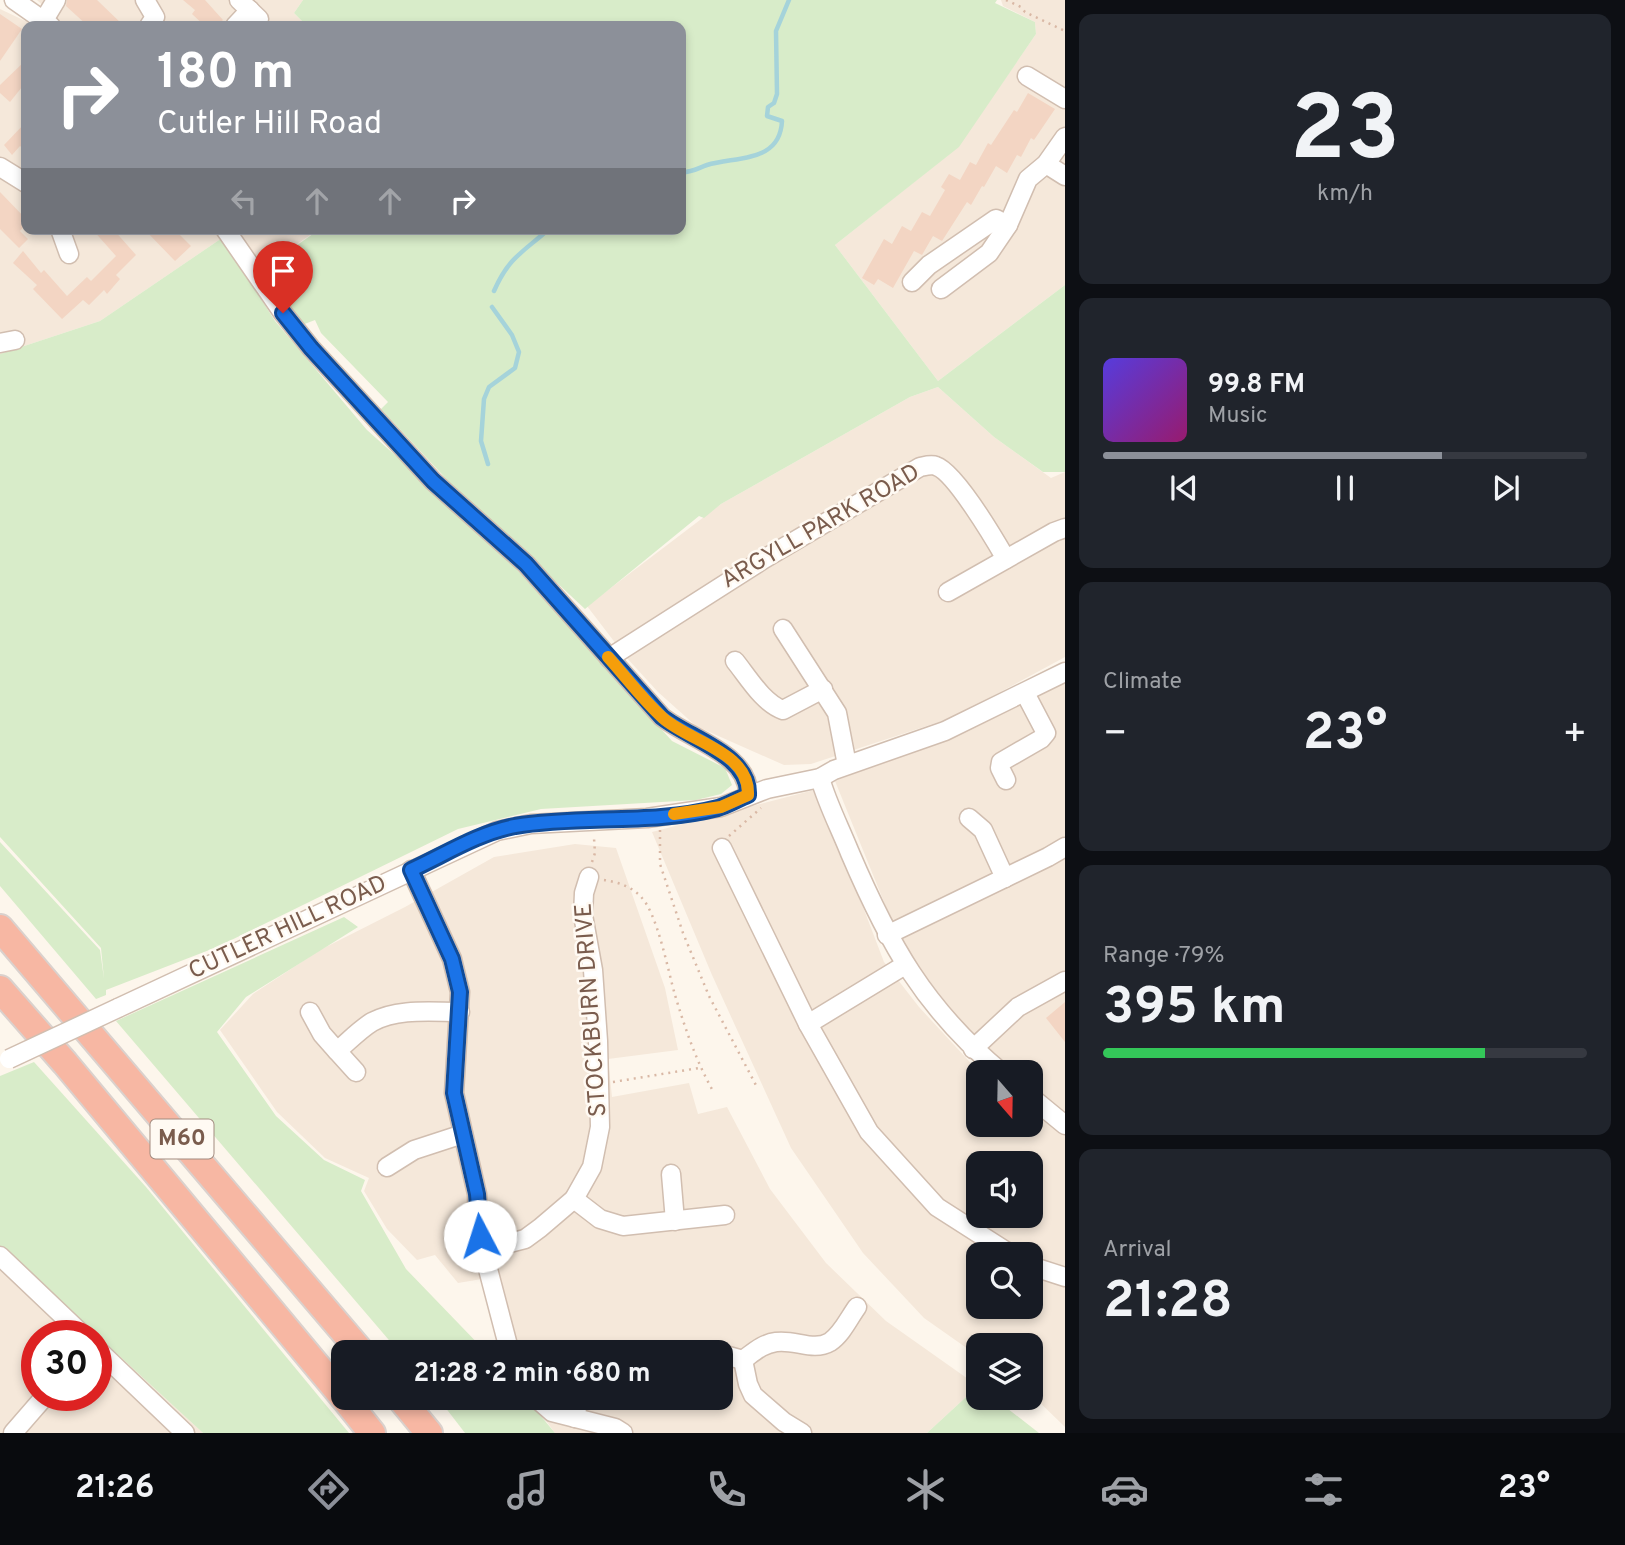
<!DOCTYPE html>
<meta charset="utf-8">
<style>
:root{--surface:#171b24;--page:#20242c;--text:#f1f3f6;--muted:#9ea1a6;--line:#363941;--accent:#8c9099}
body{margin:0;font-family:Overpass,sans-serif;background:var(--page);color:var(--text);height:100vh;display:flex;flex-direction:column;font-size:26px;white-space:nowrap}
*{box-sizing:border-box;margin:0}
p{font-size:23px;color:var(--muted)}
.icon{flex:none;width:38px;height:38px;fill:none;stroke:currentColor;stroke-width:2;stroke-linecap:round;stroke-linejoin:round}
.map{position:relative;flex:1;overflow:hidden}
.panel{display:flex;flex-direction:column;gap:14px;padding:14px;background:#0d0f14;width:560px}
.panel>*{flex:none}
.top-card{position:absolute;left:21px;top:21px;width:665px;height:214px;border-radius:14px;box-shadow:0 4px 10px #0003;background:#8c9099;color:#fff;overflow:hidden}
.needle{width:46px;rotate:160deg}
.tools{position:absolute;left:966px;top:1060px;display:grid;gap:14px}
.tools a{display:grid;place-items:center;width:77px;height:77px;border-radius:14px;background:var(--surface);box-shadow:0 4px 10px #0003;font-size:35px}
.speed{position:absolute;left:21px;top:1320px;display:flex;gap:14px;font-size:35px;font-weight:700;text-align:center}
.speed>*{display:grid;place-content:center;width:91px;height:91px;border-radius:50%;background:var(--surface);box-shadow:0 4px 10px #0003;line-height:1}
.speed .limit{border:10px solid #d22;background:#fff;color:#111}
.pin{position:absolute;display:grid;place-items:center;width:60px;height:60px;color:#fff;margin:-72px -30px;border-radius:50% 50% 50% 0;rotate:-45deg;box-shadow:0 0 7px #0007}
.pin .icon{rotate:45deg}
.me{position:absolute;width:77px;margin:-38px;rotate:355deg;stroke-linejoin:round;filter:drop-shadow(0 0 5px #0008)}
.turn{display:flex;align-items:center;gap:24px;height:147px;padding:0 21px;font-size:32px}
.turn .icon{width:91px;height:91px;stroke-width:2.5}
.turn b{display:block;font-size:49px;line-height:60px}
.lanes{display:flex;align-items:center;height:66px;padding:0 21px;background:#0003;justify-content:center;gap:35px;direction:ltr}
.lanes .off{opacity:.35}
.big{font-size:52px;font-weight:700;line-height:1.1}
.panel .card{flex:1;display:flex;flex-direction:column;justify-content:center;gap:10px;min-width:0;padding:0 24px;border-radius:14px;background:var(--page)}
.panel .dial{align-items:center;gap:0}
.dial b{font-size:91px;line-height:1}
.song{display:flex;align-items:center;gap:21px}
.cover{width:84px;height:84px;border-radius:10px;background:linear-gradient(135deg,hsl(250 70% 55%),hsl(320 70% 35%))}
.played{height:7px;border-radius:4px;background:linear-gradient(90deg,var(--accent) 70%,var(--line) 70%)}
.keys{display:flex;justify-content:space-around;direction:ltr}
.heat{display:flex;justify-content:space-between;align-items:center;font-size:38px;direction:ltr}
.charge{height:10px;border-radius:5px;background:linear-gradient(90deg,#34c759 79%,var(--line) 0)}
.trip{position:absolute;left:331px;top:1340px;width:402px;height:70px;border-radius:14px;background:var(--surface);box-shadow:0 4px 10px #0003;font-weight:700;line-height:70px;text-align:center}
.dock{display:flex;height:112px;justify-content:space-around;align-items:center;background:#090b0e;color:var(--muted)}
.dock .icon{width:49px;height:49px}
.dock .selected{color:var(--accent)}
.dock b{font-size:32px;color:var(--text)}
main{display:flex;flex:1;min-height:0}
.map>svg:first-child{display:block}
.residential{fill:#f5e8da;fill-rule:evenodd}
.green{fill:#d8ecc9}
.lines{fill:none;stroke-linecap:round;stroke-linejoin:round}
.stream{stroke:#a5d3da;stroke-width:4.5}
.building{fill:#f3d5c3}
.minor-casing{stroke:#d1beb0;stroke-width:21}
.highway-casing{stroke:#dad1cd;stroke-width:30}
.path{stroke:#d9b8a5;stroke-width:2.5;stroke-dasharray:2 5;stroke-linecap:butt}
.minor{stroke:#fff;stroke-width:18}
.highway{stroke:#f7b7a3;stroke-width:26}
.minor-bridge-casing{stroke:#d1beb0;stroke-width:21;stroke-linecap:butt}
.minor-bridge{stroke:#fff;stroke-width:18}
.route-casing{stroke:#114b97;stroke-width:18}
.route{stroke:#1a73e8;stroke-width:12}
.slow{stroke:#f59e0b;stroke-width:12}
.labels{text-anchor:middle;dominant-baseline:central;stroke-width:5;stroke-linejoin:round;paint-order:stroke}
.shield{fill:#fffaf3;stroke:#a28b7f;stroke-width:2}
.shield-label{font-size:23px;font-weight:bold;fill:#7a5c4d}
.street-label{font-size:24px;fill:#7a5c4d;stroke:#fffaf3}
</style>
<main>
<div class="map">
<svg width="1065" height="1433" viewBox="0 0 1065 1433">
<rect width="100%" height="100%" fill="#fdf6ec"/>
<!-- residential -->
<g class="residential">
<path d="M37,0H303L294,13L307,26H177L173,23L169,26H65Z"/>
<path d="M1001,0H1065V285L938,381L835,245L958,147L1036,34L1035,22L1003,6Z"/>
<path d="M0,9L36,26H26V229H215L222,238L100,321L0,354Z"/>
<path d="M237,229H319L262,268Z"/>
<path d="M938,387L994,437L1051,478L1065,472V657L954,717L811,764L784,765L696,726L658,692L626,657L587,606L721,504L910,397Z"/>
<path d="M1065,678V1116L1031,1089V1073H1010L982,1050L901,944L835,781L958,734Z"/>
<path d="M818,789L884,962L919,1007L980,1073H978V1125H1031V1111L1065,1135V1427L1031,1394V1346H978V1356L924,1318L863,1253L791,1148L712,975L652,832ZM978,1164H1031V1216H978ZM978,1255H1031V1307H978Z"/>
<path d="M575,844L616,848L665,988L678,1050L608,1059L612,1097L689,1083L698,1114L727,1107L770,1189L826,1263L886,1321L978,1386L927,1433H555L529,1398H721V1353H510L482,1279L458,1283L435,1255L417,1260L387,1229L364,1191L369,1178L325,1158L277,1112L220,1030L253,994L320,950L405,907L494,857Z"/>
<path d="M0,1246L203,1433H0ZM37,1335H96V1395H37Z"/>
</g>
<!-- green -->
<g class="green">
<path d="M303,0H997L995,3L1035,22L1036,34L959,147L835,245L938,381L1065,285V472H1043L994,437L938,387L910,397L721,504L704,518L699,516L585,609L451,484L381,409L388,402L321,333L315,320L302,325L263,269L320,229H681V26H307L294,13Z"/>
<path d="M222,238L275,321L367,430L492,542L672,741L725,768L732,785L721,794L696,800L541,809L458,829L217,947L106,990V995L96,999L0,886V842L100,950L104,979L101,948L0,837V354L100,321Z"/>
<path d="M344,917L358,927L246,997L217,1032L276,1116L324,1160L365,1180L361,1191L406,1269L487,1353H400L116,1021Z"/>
<path d="M34,1062L146,1187L349,1433H203L0,1246V1076Z"/>
<path d="M978,1386V1398H994L1039,1433H927Z"/>
<path d="M438,1398H526L555,1433H465Z"/>
</g>
<g class="lines">
<!-- stream -->
<g class="stream">
<path d="M681,172C691,173 698,168 707,165C737,156 780,163 782,121L767,116L768,107L774,103L777,94L776,31L789,0"/>
<path d="M494,291C509,257 522,253 549,229"/>
<path d="M488,464L481,441L484,399L489,387L515,368L519,352L512,335L492,307"/>
</g>
</g>
<!-- building -->
<g class="building">
<path d="M67,0H97L124,26H88L66,6Z"/>
<path d="M183,0H205L223,20L217,26H205L192,14L195,10Z"/>
<path d="M0,14L22,29L0,61Z"/>
<path d="M26,60V82L10,102L0,93V85Z"/>
<path d="M1028,93L1055,109L1034,140L1031,138L1021,157L1017,155L1007,173L996,166L984,187L982,186L971,205L967,202L942,241L933,236L922,255L914,251L893,288L878,279L874,285L862,278L884,239L892,244L902,226L911,231L922,212L930,216L945,190L941,187L949,174L960,180L970,162L976,165L988,143L991,145L1014,110L1017,112Z"/>
<path d="M26,122V151L20,146L12,155L4,145Z"/>
<path d="M0,192L26,219V224L20,231L28,239L19,248L0,229Z"/>
<path d="M92,229H113L136,255L116,275L120,279L107,294L104,290L89,305L83,300L62,319L33,289L37,285L13,263L23,251L41,273L44,270L67,296L87,277L91,281L116,256Z"/>
<path d="M144,229H174L191,246L175,261Z"/>
<path d="M1065,1002V1042L1046,1018Z"/>
</g>
<g class="lines">
<!-- minor casing -->
<g class="minor-casing">
<g id="minor">
<path d="M14,0L51,26"/>
<path d="M145,0L155,17L149,26"/>
<path d="M239,0L259,19"/>
<path d="M44,20L56,0"/>
<path d="M235,26L250,10"/>
<path d="M1027,76L1065,99"/>
<path d="M1046,164L1065,176"/>
<path d="M0,167L26,183"/>
<path d="M60,229L69,254"/>
<path d="M225,229L283,313L311,348L433,481L526,564L662,717C690,739 750,755 748,795"/>
<path d="M912,282L929,265L996,219L1008,225"/>
<path d="M941,289L989,253L1008,225L1028,179L1046,164L1065,137"/>
<path d="M0,343L15,340"/>
<path d="M948,592L1054,532L1065,528"/>
<path d="M783,629L837,713L847,765"/>
<path d="M609,658L764,559L920,467C925,466 931,464 936,466C955,472 995,540 1006,559"/>
<path d="M735,661C748,677 763,703 783,710L823,689"/>
<path d="M820,778C827,803 840,828 850,853C889,944 924,1008 1002,1073"/>
<path d="M1006,780L1000,768L1001,762L1041,739L1046,733L1025,693"/>
<path d="M969,818L983,830L1005,878"/>
<path d="M722,848L808,1024L869,1132L937,1207L1012,1255"/>
<path d="M411,870L452,959L460,992L454,1093L477,1194L478,1222L483,1250L510,1353"/>
<path d="M887,935L1048,857L1065,847"/>
<path d="M118,1008L497,831L531,824L647,818L721,807L767,789L820,778L834,770L945,731L1065,672"/>
<path d="M310,1012L322,1034L337,1051C348,1042 359,1030 372,1022C398,1008 431,1012 460,1012"/>
<path d="M808,1024L905,965"/>
<path d="M973,1049L1018,1007L1065,981"/>
<path d="M337,1051L356,1072"/>
<path d="M1031,1097L1065,1125"/>
<path d="M387,1167L414,1150L463,1134"/>
<path d="M671,1174L675,1221"/>
<path d="M574,1199L600,1219L623,1226L725,1215"/>
<path d="M483,1250L525,1239L540,1228L574,1199L592,1167L600,1127L598,1041L593,970L583,915L584,893L589,877"/>
<path d="M0,1256L83,1335"/>
<path d="M1031,1266L1065,1277"/>
<path d="M96,1348L185,1433"/>
<path d="M700,1353H717"/>
<path d="M721,1354L743,1360C754,1352 762,1344 776,1342C795,1339 813,1352 830,1342C842,1334 849,1318 857,1307"/>
<path d="M743,1360L748,1384L753,1395L784,1422L802,1433"/>
<path d="M536,1398L552,1412L615,1428L623,1433"/>
<path d="M575,1418L579,1398"/>
<path d="M13,1433L46,1395"/>
</g>
</g>
<!-- highway casing -->
<g class="highway-casing">
<g id="highway">
<path d="M0,928L362,1353"/>
<path d="M0,989L65,1063L343,1397"/>
<path d="M344,1398L372,1433"/>
<path d="M400,1398L429,1433"/>
</g>
</g>
<!-- path -->
<g class="path">
<path d="M1006,0L1021,7L1025,12L1065,31"/>
<path d="M660,830V864L683,933L709,996L758,1089"/>
<path d="M729,836L761,808"/>
<path d="M592,862L595,853L594,838"/>
<path d="M604,880C618,882 633,887 642,898C658,916 668,971 675,995C685,1028 696,1061 713,1091"/>
<path d="M613,1082L699,1068"/>
</g>
<!-- minor -->
<use href="#minor" class="minor"/>
<!-- highway -->
<use href="#highway" class="highway"/>
<!-- minor-bridge casing -->
<g class="minor-bridge-casing">
<path id="minor-bridge" d="M9,1059L118,1008"/>
</g>
<!-- minor-bridge -->
<use href="#minor-bridge" class="minor-bridge"/>
</g>
<g class="lines">
<!-- route casing -->
<g class="route-casing">
<path id="route" d="M283,313L311,348L433,481L526,564L662,717C690,739 750,755 748,795C738,799 728,805 718,808C652,825 582,815 515,826C478,833 444,855 411,870L452,959L460,992L454,1093L477,1194L480,1236"/>
</g>
<!-- route -->
<use href="#route" class="route"/>
<!-- slow -->
<path class="slow" d="M608,657C626,677 643,700 663,718C690,742 750,752 748,795L721,807L674,814"/>
</g>
<g class="labels">
<!-- shield labels -->
<rect class="shield" x="150.5" y="1119.5" width="63" height="39" rx="5"/>
<g class="shield-label">
<text x="182" y="1139">M60</text>
</g>
<!-- street labels -->
<g class="street-label">
<text transform="translate(821 527) rotate(-30)">ARGYLL PARK ROAD</text>
<text transform="translate(288 928) rotate(-25)">CUTLER HILL ROAD</text>
<text transform="translate(592 1010) rotate(-94)">STOCKBURN DRIVE</text>
</g>
</g>
</svg>
<div class="tools">
<a><svg class="needle" viewBox="-14 -14 28 28"><path d="M0-13l5 13h-10z" fill="#e53935"/><path d="M0 13l5-13h-10z" fill="#9ea1a6"/></svg></a>
<a><svg class="icon" aria-label="sound" viewBox="0 0 24 24"><path d="M4 9h4l5-4v14l-5-4H4zM17 9q2 3 0 6"/></svg></a>
<a><svg class="icon" aria-label="search" viewBox="0 0 24 24"><circle cx="10" cy="10" r="6"/><path d="M15 15l6 6"/></svg></a>
<a><svg class="icon" aria-label="layers" viewBox="0 0 24 24"><path d="M12 4l9 5-9 5-9-5zM3 14l9 5 9-5"/></svg></a>
</div>
<div class="speed"><div class="limit">30</div></div>
<div class="pin" style="left:283px;top:313px;background:#d93025"><svg class="icon" aria-label="arrive" viewBox="0 0 24 24"><path d="M6 21V4h12l-3 4 3 4H6"/></svg></div>
<svg class="me" style="left:480px;top:1236px" viewBox="-20 -20 40 40"><circle r="19" fill="#fff"/><path d="M0-13L10 11 0 6-10 11z" fill="#1a73e8"/></svg>
<div class="trip">21:28 · 2 min · 680 m</div>
<div class="top-card">
<div class="turn"><svg class="icon" aria-label="right" viewBox="0 0 24 24"><path d="M7 20v-9h11M14 6l5 5-5 5"/></svg><div><b>180 m</b>Cutler Hill Road</div></div>
<div class="lanes"><svg class="icon off" aria-label="left" viewBox="0 0 24 24"><path d="M17 20v-9H6M10 6l-5 5 5 5"/></svg><svg class="icon off" aria-label="ahead" viewBox="0 0 24 24"><path d="M12 20V5M6 11l6-6 6 6"/></svg><svg class="icon off" aria-label="ahead" viewBox="0 0 24 24"><path d="M12 20V5M6 11l6-6 6 6"/></svg><svg class="icon" aria-label="right" viewBox="0 0 24 24"><path d="M7 20v-9h11M14 6l5 5-5 5"/></svg></div>
</div>
</div>
<section class="panel">
<div class="card dial"><b>23</b><p>km/h</p></div>
<div class="card">
<div class="song"><i class="cover"></i><div><b>99.8 FM</b><p>Music</p></div></div>
<div class="played"></div>
<div class="keys"><svg class="icon" aria-label="previous" viewBox="0 0 24 24"><path d="M18 5L8 12l10 7zM5 5v14"/></svg><svg class="icon" aria-label="pause" viewBox="0 0 24 24"><path d="M8 5v14M16 5v14"/></svg><svg class="icon" aria-label="next" viewBox="0 0 24 24"><path d="M6 5l10 7-10 7zM19 5v14"/></svg></div>
</div>
<div class="card"><p>Climate</p>
<div class="heat"><a>−</a><b class="big">23°</b><a>+</a></div>
</div>
<div class="card"><p>Range · 79%</p><b class="big">395 km</b><div class="charge"></div></div>
<div class="card"><p>Arrival</p><b class="big">21:28</b></div>
</section>
</main>
<nav class="dock">
<b>21:26</b>
<svg class="icon selected" aria-label="directions" viewBox="0 0 24 24"><path d="M12 3l9 9-9 9-9-9zM9 14v-3h6M13 9l2 2-2 2"/></svg>
<svg class="icon" aria-label="music" viewBox="0 0 24 24"><path d="M9 18V5l10-2v13"/><circle cx="6" cy="18" r="3"/><circle cx="16" cy="16" r="3"/></svg>
<svg class="icon" aria-label="phone" viewBox="0 0 24 24"><path d="M5 4h4l2 5-3 2q2 4 5 5l2-3 5 2v4C11 20 4 13 5 4z"/></svg>
<svg class="icon" aria-label="climate" viewBox="0 0 24 24"><path d="M12 3v18M4 7l16 10M4 17L20 7"/></svg>
<svg class="icon" aria-label="car" viewBox="0 0 24 24"><path d="M5 17H2v-5l4-1 3-4h7l3 4 3 1v5h-3M9 17h6M6 11h13"/><circle cx="7" cy="17" r="2"/><circle cx="17" cy="17" r="2"/></svg>
<svg class="icon" aria-label="filters" viewBox="0 0 24 24"><path d="M4 7h16M4 17h16"/><circle cx="9" cy="7" r="2"/><circle cx="15" cy="17" r="2"/></svg>
<b>23°</b>
</nav>
